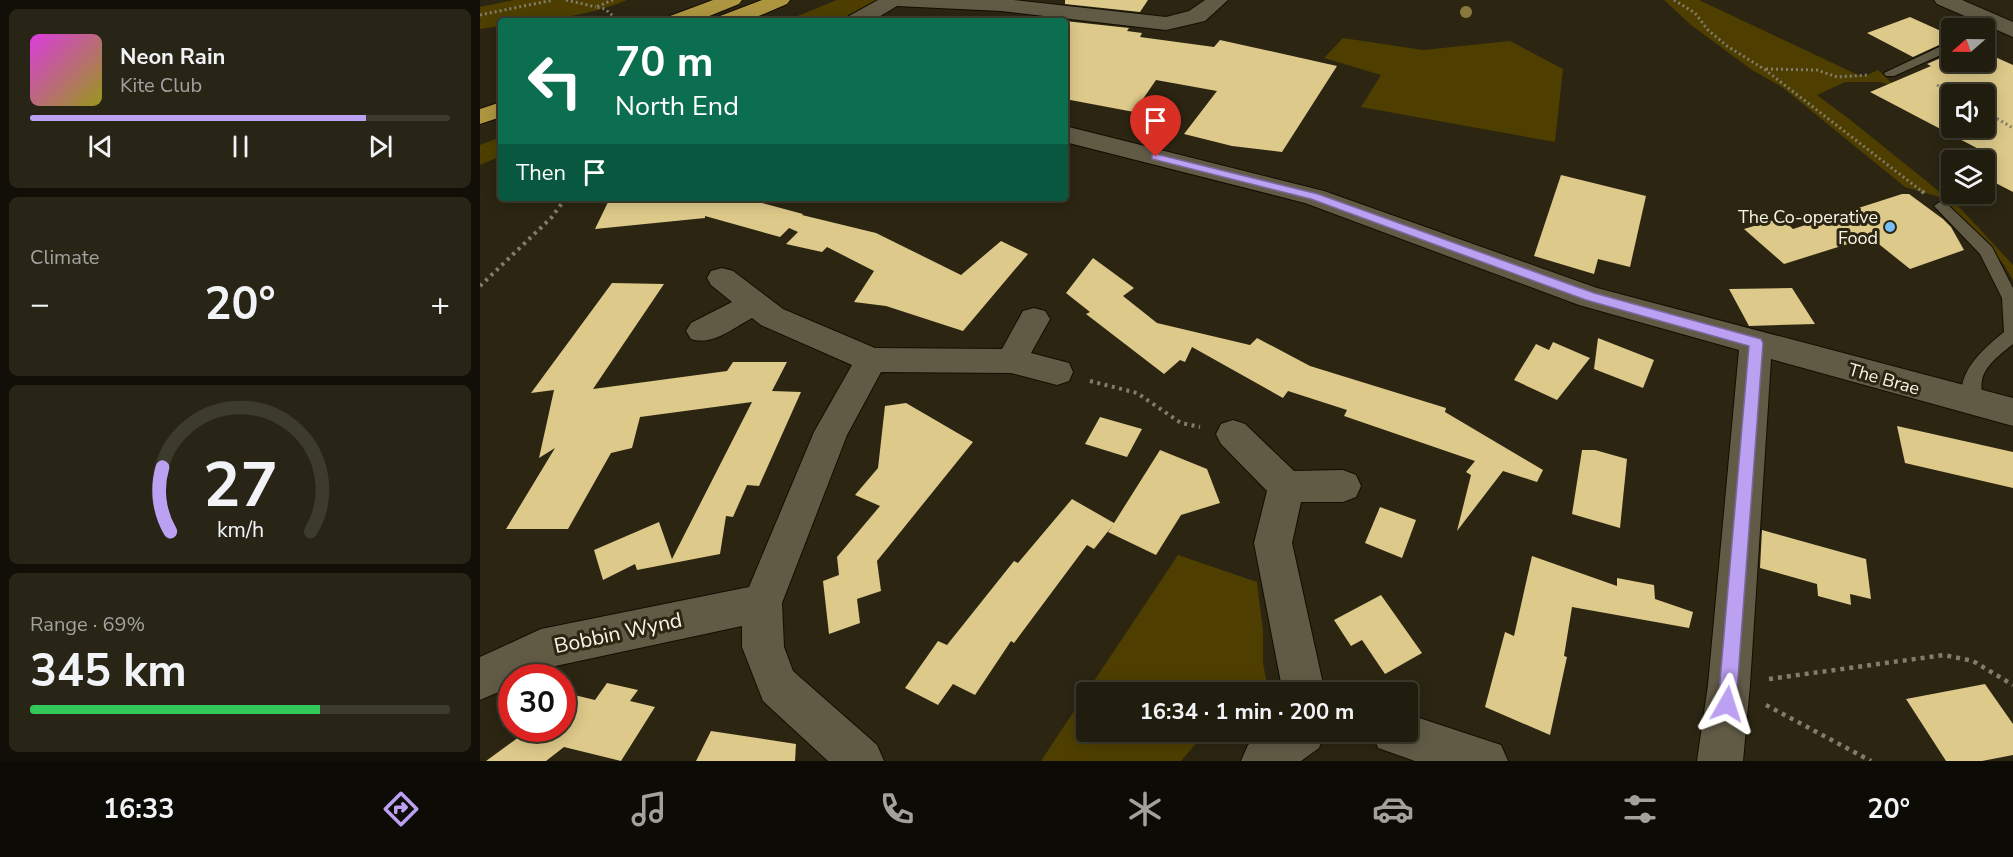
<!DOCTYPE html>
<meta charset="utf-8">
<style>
:root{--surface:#201c0e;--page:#282517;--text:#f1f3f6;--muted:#a2a19e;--line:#3d3a2e;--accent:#bca0f2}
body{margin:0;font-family:"Nunito Sans",sans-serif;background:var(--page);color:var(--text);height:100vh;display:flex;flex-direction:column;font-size:22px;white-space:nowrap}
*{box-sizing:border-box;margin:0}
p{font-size:20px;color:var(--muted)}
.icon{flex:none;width:33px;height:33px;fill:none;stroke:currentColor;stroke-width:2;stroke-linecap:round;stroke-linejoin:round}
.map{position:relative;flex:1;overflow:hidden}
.side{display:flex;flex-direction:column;gap:9px;padding:9px;background:#120f08;width:480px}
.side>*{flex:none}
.banner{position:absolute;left:18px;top:18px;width:570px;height:183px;border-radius:6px;box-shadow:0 3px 15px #0003,0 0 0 2px var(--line);background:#0b6e4f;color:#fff;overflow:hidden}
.needle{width:39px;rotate:250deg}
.tools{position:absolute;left:1461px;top:18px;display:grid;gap:12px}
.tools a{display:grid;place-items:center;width:54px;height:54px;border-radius:6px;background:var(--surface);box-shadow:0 3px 15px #0003,0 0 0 2px var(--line);font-size:30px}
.speed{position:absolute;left:18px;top:664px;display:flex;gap:12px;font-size:30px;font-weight:700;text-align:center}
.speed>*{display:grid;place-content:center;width:78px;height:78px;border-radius:50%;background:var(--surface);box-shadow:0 3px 15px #0003,0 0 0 2px var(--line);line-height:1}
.speed .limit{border:9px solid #d22;background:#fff;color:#111}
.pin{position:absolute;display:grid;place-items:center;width:51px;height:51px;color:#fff;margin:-62px -26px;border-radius:50% 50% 50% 0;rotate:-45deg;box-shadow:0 0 6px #0007}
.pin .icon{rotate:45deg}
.me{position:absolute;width:66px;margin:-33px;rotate:6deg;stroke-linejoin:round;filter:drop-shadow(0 0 4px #0008)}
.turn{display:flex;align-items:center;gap:21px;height:126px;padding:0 18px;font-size:27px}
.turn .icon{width:78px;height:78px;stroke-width:2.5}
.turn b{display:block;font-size:42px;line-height:51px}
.then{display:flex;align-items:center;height:57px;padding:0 18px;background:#0003;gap:12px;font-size:22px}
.big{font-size:45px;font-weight:700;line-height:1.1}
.side .card{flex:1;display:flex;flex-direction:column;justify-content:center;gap:9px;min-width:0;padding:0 21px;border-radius:9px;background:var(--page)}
.side .dial{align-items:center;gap:0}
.dial svg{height:156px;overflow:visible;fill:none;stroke:var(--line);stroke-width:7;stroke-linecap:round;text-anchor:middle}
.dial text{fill:var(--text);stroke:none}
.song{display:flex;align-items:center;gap:18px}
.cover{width:72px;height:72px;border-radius:9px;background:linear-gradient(135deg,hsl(300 70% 55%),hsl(60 70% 35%))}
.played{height:6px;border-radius:3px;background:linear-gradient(90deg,var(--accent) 80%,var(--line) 80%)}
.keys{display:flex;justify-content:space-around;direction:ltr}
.heat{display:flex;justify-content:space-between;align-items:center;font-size:33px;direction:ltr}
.charge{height:9px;border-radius:4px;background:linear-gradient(90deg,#34c759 69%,var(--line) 0)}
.trip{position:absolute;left:596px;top:682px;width:342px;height:60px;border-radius:6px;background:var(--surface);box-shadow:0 3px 15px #0003,0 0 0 2px var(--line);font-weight:700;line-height:60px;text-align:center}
.menu{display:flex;height:96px;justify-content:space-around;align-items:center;background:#0d0b06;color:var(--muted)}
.menu .icon{width:42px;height:42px}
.menu .on{color:var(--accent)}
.menu b{font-size:27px;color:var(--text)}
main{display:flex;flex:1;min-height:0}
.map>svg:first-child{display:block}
.green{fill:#4e3f00}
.building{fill:#ddc989;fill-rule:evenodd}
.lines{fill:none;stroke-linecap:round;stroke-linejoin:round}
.service-casing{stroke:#130e00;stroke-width:2}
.minor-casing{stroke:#130e00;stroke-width:2}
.tertiary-casing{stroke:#130e00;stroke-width:2}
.motorway-casing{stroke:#130e00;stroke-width:2}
.path-far2{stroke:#817c6c;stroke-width:3;stroke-dasharray:2 3;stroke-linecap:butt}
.path-far1{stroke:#817c6c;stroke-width:4;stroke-dasharray:3 4.5;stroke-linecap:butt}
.path{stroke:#817c6c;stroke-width:4.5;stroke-dasharray:4 5;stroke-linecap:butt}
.service{fill:#615b46;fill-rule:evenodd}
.minor{fill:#615b46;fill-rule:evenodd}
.tertiary{fill:#615b46;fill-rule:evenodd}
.motorway{fill:#ae9641;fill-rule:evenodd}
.tree{fill:#8a793d}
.route{fill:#bca0f2;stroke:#7a689d;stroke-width:1.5}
.poi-dot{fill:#78bff7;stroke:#2b2512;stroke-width:2}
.labels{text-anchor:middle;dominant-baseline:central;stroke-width:6;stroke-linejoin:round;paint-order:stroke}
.poi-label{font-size:18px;fill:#f8f5e9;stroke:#2b2512;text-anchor:end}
.street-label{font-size:18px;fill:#f8f5e9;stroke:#2b2512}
.near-street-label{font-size:21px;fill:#f8f5e9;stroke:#2b2512}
</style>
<main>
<section class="side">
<div class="card">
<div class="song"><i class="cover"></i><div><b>Neon Rain</b><p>Kite Club</p></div></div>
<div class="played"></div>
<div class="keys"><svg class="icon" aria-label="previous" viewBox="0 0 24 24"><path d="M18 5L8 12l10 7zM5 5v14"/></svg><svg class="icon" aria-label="pause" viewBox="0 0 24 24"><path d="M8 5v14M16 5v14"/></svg><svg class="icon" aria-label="next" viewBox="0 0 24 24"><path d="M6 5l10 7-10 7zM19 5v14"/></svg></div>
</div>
<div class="card"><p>Climate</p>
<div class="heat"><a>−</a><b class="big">20°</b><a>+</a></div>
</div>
<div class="card dial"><svg viewBox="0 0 100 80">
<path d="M14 69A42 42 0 1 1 86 69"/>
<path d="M14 69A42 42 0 0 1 10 36" stroke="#bca0f2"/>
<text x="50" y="56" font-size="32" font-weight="700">27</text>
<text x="50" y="72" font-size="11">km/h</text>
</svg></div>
<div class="card"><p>Range · 69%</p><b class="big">345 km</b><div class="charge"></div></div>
</section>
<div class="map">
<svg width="1533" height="761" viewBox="0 0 1533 761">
<rect width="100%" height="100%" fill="#2b2512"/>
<!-- green -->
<g class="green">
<path d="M34,0H147C106,17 65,21 21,21V26L0,29V7Z"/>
<path d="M357,0H401L362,21H305Z"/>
<path d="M1184,0H1219L1378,75L1385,76L1398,70L1416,87L1400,82H1365L1337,95L1368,118L1481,209L1533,265V280L1522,262L1464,206L1459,197L1425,187L1302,87L1272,70L1211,25Z"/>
<path d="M863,38L943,50L1030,41L1083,69L1075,142L881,107L901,75L844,58Z"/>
<path d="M21,137V156L0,165V145Z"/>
<path d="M698,555L777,582L783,631V664L789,693H606Z"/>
<path d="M606,693V732H772L751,741H718L701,761H561Z"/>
</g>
<!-- building -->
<g class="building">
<path d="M585,0H668L660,12L585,4Z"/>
<path d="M1430,17L1472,36V39L1433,57L1387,33Z"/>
<path d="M585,21L649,28L647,31L662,33L660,37L734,47L740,40L857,66L802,152L752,146L704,134L737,91L676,80L654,112L585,99Z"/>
<path d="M1504,52L1533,65V192L1504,177V160L1512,156L1390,92L1451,66L1447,64L1472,53V62H1504ZM1472,94H1504V128H1472Z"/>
<path d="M1081,175L1166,196L1150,267L1118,259L1114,274L1054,256Z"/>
<path d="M1422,194H1429L1463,219L1471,227L1484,250L1430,269L1390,237L1304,264L1264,229L1301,218L1313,229Z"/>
<path d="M130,198H224V202L264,198L323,214L322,215L396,233L481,275L521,241L548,254L483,331L406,306L374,302L394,271L347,247L342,252L306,244L318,232L309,228L300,237L225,216V218L115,229Z"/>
<path d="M613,258L654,288L643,296L677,323L770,345L777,338L830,366L966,408L965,412L1063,470L1057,482L1023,471L977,531L991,475L986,472L995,461L864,416L867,410L808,391L803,398L712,347L705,362L700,360L684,374L606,314L610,312L586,293Z"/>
<path d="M132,283L184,284L113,389L247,371L253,362H307L292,391L321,392L279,486L267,485L253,517L246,516L240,554L157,570L155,564L123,580L114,550L179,522L192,559L272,402L160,417L152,448L131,453L88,529H26L75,448L59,458L74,390L51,393Z"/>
<path d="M1312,288L1335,324L1269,326L1249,289Z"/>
<path d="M1118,338L1174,360L1163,388L1114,369Z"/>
<path d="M1073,342L1110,358L1077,400L1034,380L1056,344L1069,350Z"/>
<path d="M426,403L493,442L397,561L401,591L377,599L380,623L349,634L343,581L359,575L357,557L400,506L375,495L398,468L405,406Z"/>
<path d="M620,417L662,429L647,457L605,444Z"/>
<path d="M1417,426L1533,452V488L1425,463Z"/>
<path d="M680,450L727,469L740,503L701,515L676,555L628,532L633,525L614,549L607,545L534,643L531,641L495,695L473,684L458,705L425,688L458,641L467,645L534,561L538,563L592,499L634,523Z"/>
<path d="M1102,450H1115L1147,459L1140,528L1092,514Z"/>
<path d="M900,507L936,520L922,558L885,543Z"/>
<path d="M1282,530L1386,559L1391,599L1370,594L1371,605L1338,596L1337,584L1280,568Z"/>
<path d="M1052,556L1137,586V578L1174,585L1175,599L1213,612L1209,628L1092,607L1084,656L1087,657L1070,735L1005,707L1025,632L1034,636Z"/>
<path d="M901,595L942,653L905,674L882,640L871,646L854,620Z"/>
<path d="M127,683L158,690L150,701L175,707L141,761L84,747L66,761H6L50,729H82V692L115,700Z"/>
<path d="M1505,684L1533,724V755L1502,761H1466L1426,699Z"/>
<path d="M231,731L316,744L315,761H216Z"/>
</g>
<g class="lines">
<!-- service casing -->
<g class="service-casing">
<g id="service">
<path d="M1519,20L1523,21V27L1504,33V28H1499Z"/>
<path d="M1472,41V50L1414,76H1406L1404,73Z"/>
<path d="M1461,201L1466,203L1512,247L1533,288V344C1522,353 1505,365 1502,380C1500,390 1504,399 1500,408L1493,410L1486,408C1470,377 1503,349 1524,332L1522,298L1500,254L1454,206Z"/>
</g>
</g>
<!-- minor casing -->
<g class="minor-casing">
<g id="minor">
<path d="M398,0H533L686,17L709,11L725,0H748L725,21L686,30L521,11L417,6L392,21H366L369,16Z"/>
<path d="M585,126L844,191L1117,288L1533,398V426L1291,359L1270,685L1263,761H1217L1228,685L1259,350L1099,305L825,203L585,142Z"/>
<path d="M242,268L253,271L303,309L395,348L522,349L543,311L554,308L565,311L570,319L551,353L589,363L593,372L589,381L577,385L531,373L401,372L367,435L302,603L304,647L313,671L397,745L404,761H348L283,701L262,647V626L66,668L47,678H32V686L0,700V657L61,629L269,587L334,432L372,365L281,325L272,318C253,328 233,346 211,339L206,331L211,323L252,302L231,285L227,278L231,271Z"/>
<path d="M753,420L765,424L814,471L863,470L876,475L881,486L876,497L863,502H821L812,543L845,693H803L774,543L787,491L741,444L736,434L741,424Z"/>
<path d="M927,714L1021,745L1028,761H935L898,748L892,732H927Z"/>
<path d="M786,732H845L839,748L821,761H761L768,745Z"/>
</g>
</g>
<!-- tertiary casing -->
<g class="tertiary-casing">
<path id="tertiary" d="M1454,0H1482L1533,22V37L1457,4Z"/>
</g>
<!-- motorway casing -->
<g class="motorway-casing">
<g id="motorway">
<path d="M233,0H262L259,4L217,21H187L190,16Z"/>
<path d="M282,0H310L307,4L267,21H237L240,16Z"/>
<path d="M21,102V117L0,124V109Z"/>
</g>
</g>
<!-- path-far2 -->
<g class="path-far2">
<path d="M86,0L116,7"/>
<path d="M133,0L116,7L125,9L139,21"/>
<path d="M1194,0L1215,13L1228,30L1247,46L1284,69L1444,193"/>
<path d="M0,15L73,0"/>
<path d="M1286,69L1337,70L1357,77L1388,75"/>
<path d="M1457,85L1473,94"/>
<path d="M1504,111L1533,128"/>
</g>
<!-- path-far1 -->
<g class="path-far1">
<path d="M1442,191L1444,193"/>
<path d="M0,286L71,218L86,198"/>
<path d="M610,381L657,393L701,423L720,427"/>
</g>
<!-- path -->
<g class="path">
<path d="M1289,679L1464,655L1493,661L1533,685"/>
<path d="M1286,705L1391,761"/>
</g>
<!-- service -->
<use href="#service" class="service"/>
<!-- minor -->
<use href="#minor" class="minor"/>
<!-- tertiary -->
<use href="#tertiary" class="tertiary"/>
<!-- motorway -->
<use href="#motorway" class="motorway"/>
</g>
<!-- trees -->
<circle class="tree" cx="986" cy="12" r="6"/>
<!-- route -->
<path class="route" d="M676,154L838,194L1114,293L1281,339L1283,343L1256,704L1253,710L1247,713L1240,710L1238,704L1269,346L1106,300L831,199L672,159V155Z"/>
<!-- markers -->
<circle class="poi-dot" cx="1410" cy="227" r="6"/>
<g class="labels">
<!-- poi labels -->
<g class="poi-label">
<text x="1398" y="217">The Co-operative<tspan x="1398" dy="21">Food</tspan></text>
</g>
<!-- street labels -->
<g class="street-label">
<text transform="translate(1404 379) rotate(16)">The Brae</text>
</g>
<!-- near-street labels -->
<g class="near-street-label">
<text transform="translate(138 633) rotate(-12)">Bobbin Wynd</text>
</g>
</g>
</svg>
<div class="tools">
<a><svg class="needle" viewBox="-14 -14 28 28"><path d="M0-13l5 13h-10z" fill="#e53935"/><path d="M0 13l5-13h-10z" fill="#a2a19e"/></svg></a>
<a><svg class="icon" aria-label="sound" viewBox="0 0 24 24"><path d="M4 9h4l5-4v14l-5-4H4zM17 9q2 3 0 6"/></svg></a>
<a><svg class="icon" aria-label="layers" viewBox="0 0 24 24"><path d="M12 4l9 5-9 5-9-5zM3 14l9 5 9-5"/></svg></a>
</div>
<div class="speed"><div class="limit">30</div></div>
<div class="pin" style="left:676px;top:157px;background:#d93025"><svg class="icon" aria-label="arrive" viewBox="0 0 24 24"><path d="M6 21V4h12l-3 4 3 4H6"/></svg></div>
<svg class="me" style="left:1247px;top:704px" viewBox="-20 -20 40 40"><path d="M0-17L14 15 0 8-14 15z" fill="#bca0f2" stroke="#fff" stroke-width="4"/></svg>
<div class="trip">16:34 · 1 min · 200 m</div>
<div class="banner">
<div class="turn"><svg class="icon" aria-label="left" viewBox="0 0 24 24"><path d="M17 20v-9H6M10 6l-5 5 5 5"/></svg><div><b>70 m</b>North End</div></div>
<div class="then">Then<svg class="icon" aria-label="arrive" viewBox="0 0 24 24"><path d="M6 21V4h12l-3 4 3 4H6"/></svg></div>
</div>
</div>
</main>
<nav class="menu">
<b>16:33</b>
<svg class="icon on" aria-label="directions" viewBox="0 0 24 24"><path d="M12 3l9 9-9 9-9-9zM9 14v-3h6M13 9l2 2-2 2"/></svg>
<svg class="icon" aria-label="music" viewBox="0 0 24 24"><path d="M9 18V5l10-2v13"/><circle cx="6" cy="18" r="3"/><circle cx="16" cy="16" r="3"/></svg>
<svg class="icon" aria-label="phone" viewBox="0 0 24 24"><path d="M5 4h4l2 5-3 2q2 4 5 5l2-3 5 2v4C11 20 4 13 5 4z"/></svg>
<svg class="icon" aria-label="climate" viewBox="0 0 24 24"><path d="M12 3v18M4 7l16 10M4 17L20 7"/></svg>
<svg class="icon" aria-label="car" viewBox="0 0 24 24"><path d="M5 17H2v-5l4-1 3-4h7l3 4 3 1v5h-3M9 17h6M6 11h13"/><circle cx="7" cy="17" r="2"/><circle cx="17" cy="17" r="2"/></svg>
<svg class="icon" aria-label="filters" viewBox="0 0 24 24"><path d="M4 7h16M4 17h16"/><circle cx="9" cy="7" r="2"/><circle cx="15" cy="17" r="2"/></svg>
<b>20°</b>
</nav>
